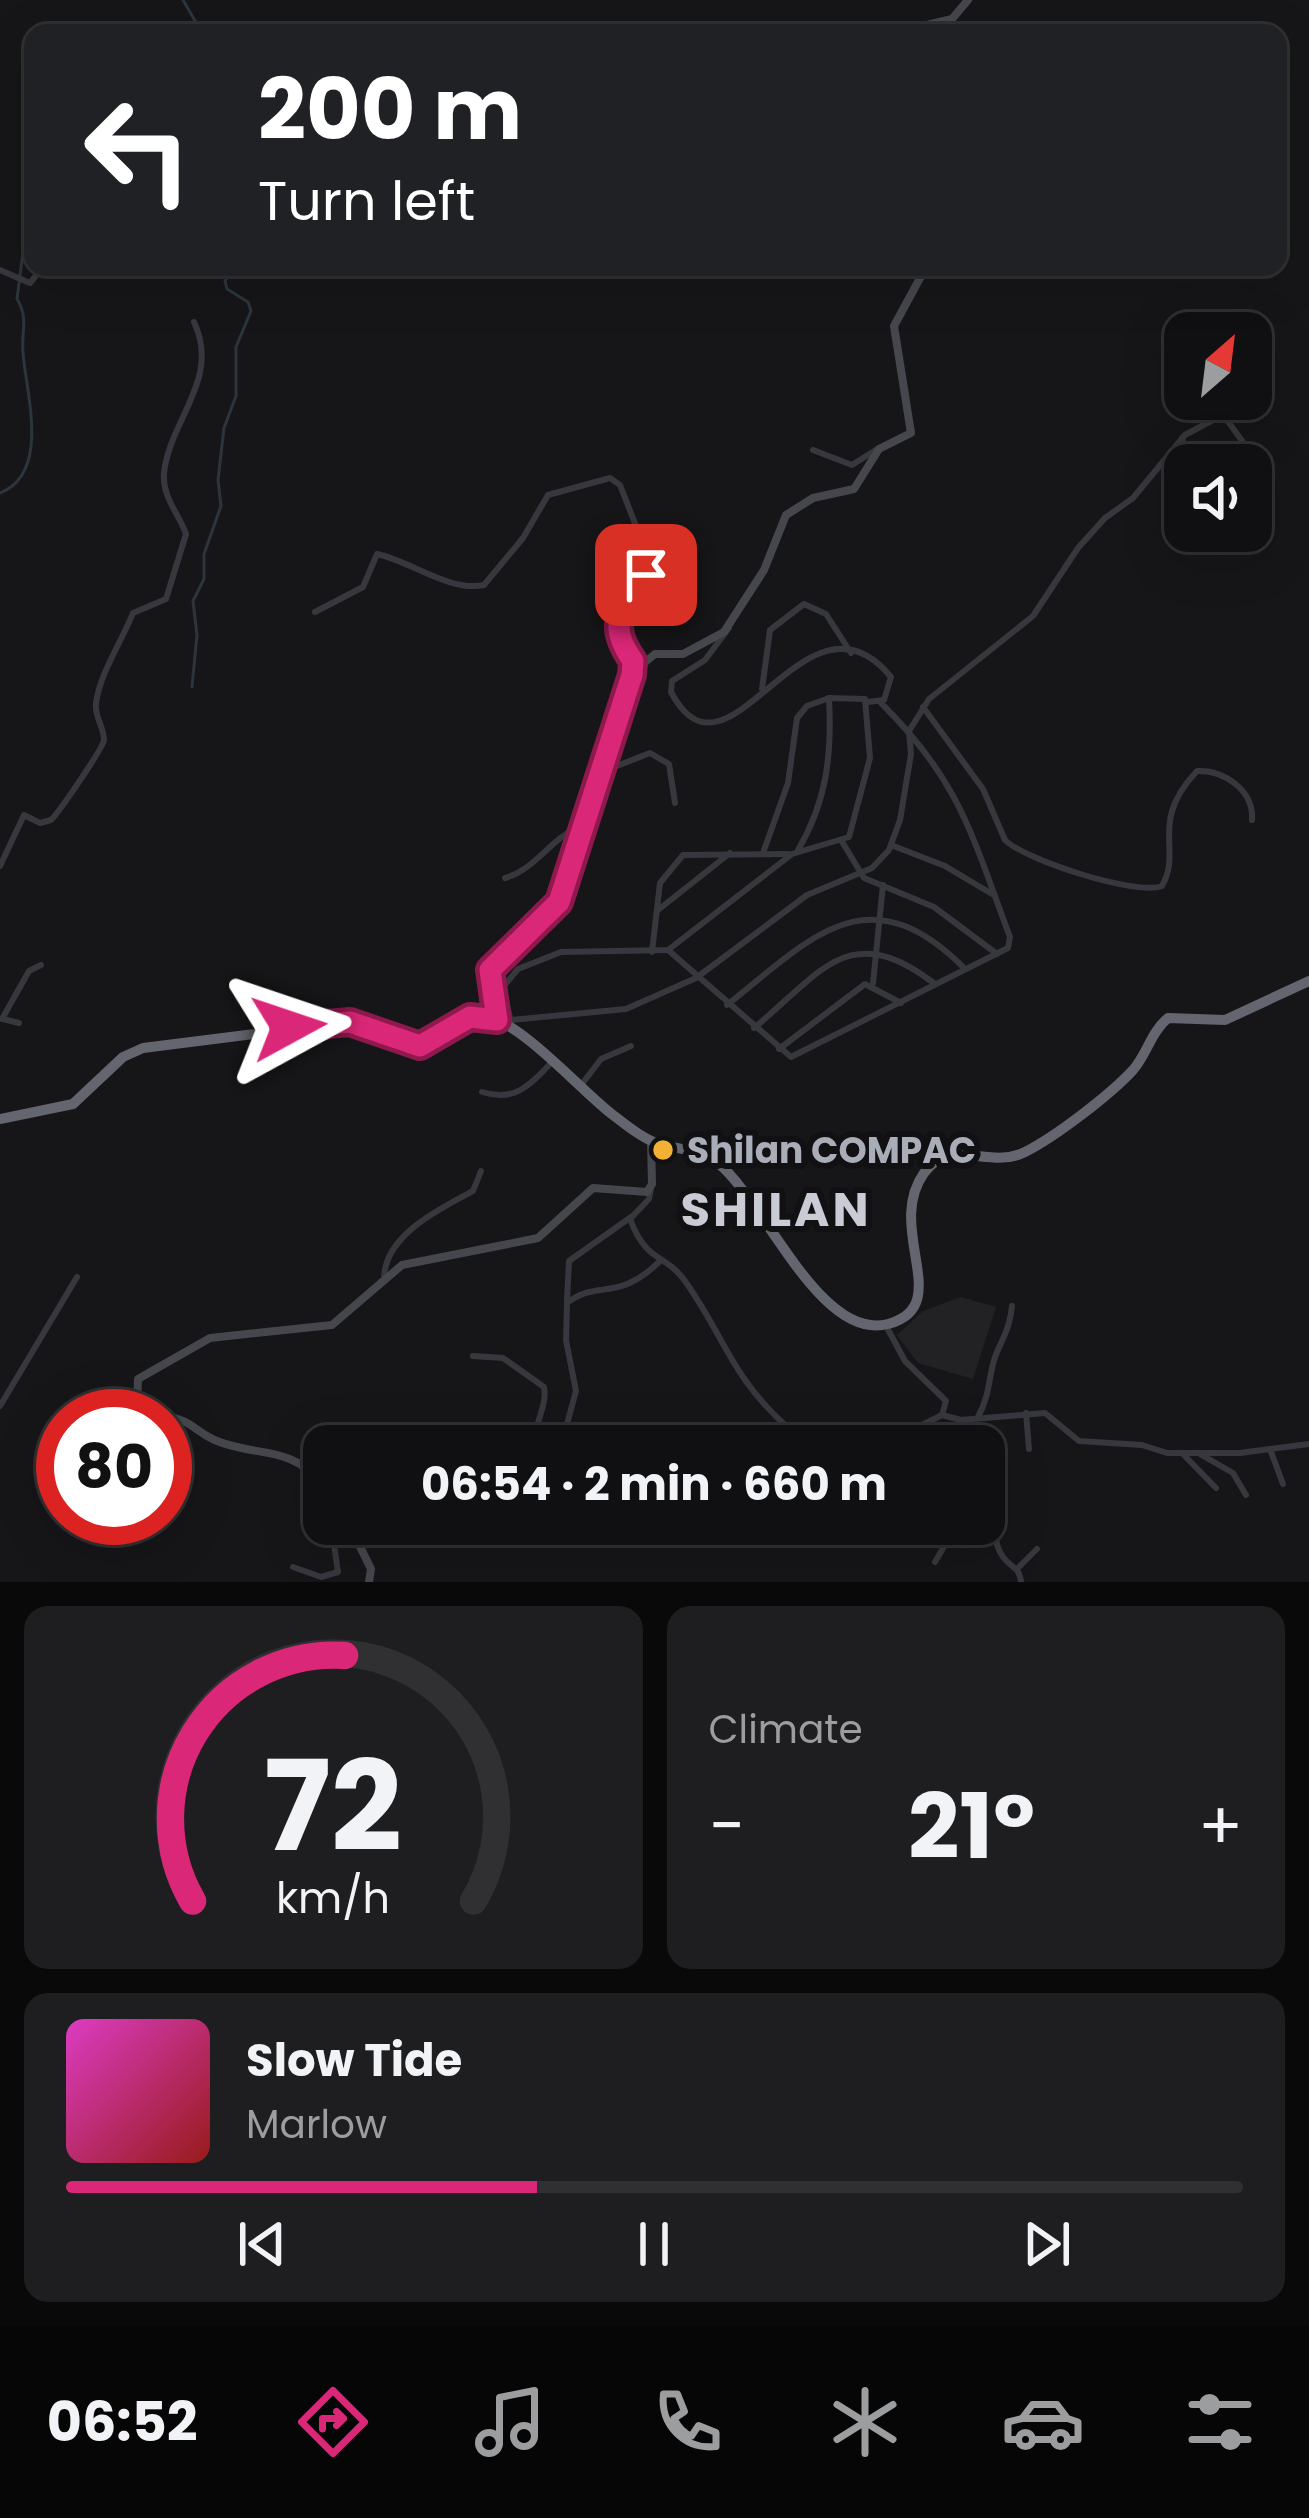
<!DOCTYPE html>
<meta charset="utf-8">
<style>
:root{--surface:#101012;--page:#1e1e20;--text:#f1f3f6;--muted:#9c9d9f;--line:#303032;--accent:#db2777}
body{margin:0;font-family:Poppins,sans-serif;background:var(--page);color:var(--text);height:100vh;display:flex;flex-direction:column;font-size:45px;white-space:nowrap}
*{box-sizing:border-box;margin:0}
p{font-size:39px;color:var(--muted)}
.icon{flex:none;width:66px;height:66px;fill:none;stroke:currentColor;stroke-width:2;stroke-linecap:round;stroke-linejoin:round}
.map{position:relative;height:1582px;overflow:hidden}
.sheet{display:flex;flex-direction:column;gap:24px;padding:24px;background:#09090a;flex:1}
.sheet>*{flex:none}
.guide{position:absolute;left:24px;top:24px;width:1263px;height:252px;border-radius:24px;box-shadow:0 12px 48px #0002,0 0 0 3px var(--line);background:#202124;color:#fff;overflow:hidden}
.needle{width:78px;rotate:28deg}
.controls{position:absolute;left:1164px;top:312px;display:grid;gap:24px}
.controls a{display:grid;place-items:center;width:108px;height:108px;border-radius:24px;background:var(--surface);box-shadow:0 12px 48px #0002,0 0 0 3px var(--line);font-size:60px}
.speed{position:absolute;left:36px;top:1389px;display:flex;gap:24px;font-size:60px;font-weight:700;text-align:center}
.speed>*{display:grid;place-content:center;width:156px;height:156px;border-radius:50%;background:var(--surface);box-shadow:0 12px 48px #0002,0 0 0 3px var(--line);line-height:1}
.speed .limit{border:18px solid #d22;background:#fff;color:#111}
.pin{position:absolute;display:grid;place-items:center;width:102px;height:102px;color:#fff;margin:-51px;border-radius:24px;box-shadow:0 6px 18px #0006}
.me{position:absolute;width:132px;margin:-66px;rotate:85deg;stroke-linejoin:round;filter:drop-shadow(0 0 9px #0008)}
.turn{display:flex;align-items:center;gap:42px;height:252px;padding:0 36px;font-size:54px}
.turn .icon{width:156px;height:156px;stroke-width:2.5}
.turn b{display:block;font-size:84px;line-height:102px}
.big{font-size:90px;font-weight:700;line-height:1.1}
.sheet .widget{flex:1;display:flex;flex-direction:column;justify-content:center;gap:18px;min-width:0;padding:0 42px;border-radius:24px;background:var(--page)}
.sheet .dial{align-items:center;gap:0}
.dial svg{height:312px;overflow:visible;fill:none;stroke:var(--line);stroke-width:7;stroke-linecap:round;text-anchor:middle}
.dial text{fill:var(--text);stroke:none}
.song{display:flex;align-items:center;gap:36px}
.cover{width:144px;height:144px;border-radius:18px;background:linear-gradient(135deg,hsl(310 70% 55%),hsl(0 70% 35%))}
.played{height:12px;border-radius:6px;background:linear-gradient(90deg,var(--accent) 40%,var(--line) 40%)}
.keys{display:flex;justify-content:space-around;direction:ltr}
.heat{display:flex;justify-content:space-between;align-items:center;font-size:66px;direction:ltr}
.sheet .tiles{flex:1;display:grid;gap:24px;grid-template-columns:1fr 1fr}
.widget:last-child{grid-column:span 2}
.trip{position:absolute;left:303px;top:1425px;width:702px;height:120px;border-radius:24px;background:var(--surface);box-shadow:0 12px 48px #0002,0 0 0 3px var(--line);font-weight:700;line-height:120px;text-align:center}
.tabs{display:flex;height:192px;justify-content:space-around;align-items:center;background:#060607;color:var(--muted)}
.tabs .icon{width:84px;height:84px}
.tabs .on{color:var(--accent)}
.tabs b{font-size:54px;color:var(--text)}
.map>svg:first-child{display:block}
.built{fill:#222225}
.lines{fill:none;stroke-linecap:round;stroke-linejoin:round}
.stream{stroke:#2c353c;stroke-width:3}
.street{stroke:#37383d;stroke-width:6}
.secondary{stroke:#45474d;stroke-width:8}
.highway{stroke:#63666e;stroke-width:10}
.route-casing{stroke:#8e194d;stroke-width:30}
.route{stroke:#db2777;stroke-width:21}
.poi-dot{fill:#f2b134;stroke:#111113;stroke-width:4.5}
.labels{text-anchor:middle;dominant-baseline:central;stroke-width:12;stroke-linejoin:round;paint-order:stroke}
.poi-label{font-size:36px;font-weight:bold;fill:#a8adb8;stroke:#111113;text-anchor:start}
.district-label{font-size:48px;font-weight:bold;letter-spacing:3px;fill:#c9ccd4;stroke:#111113}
</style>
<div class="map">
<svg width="1309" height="1582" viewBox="0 0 1309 1582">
<rect width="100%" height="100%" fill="#161618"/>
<!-- built -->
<path class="built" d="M960,1297L996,1307L973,1379L918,1363L897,1335L923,1311Z"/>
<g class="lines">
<!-- stream -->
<g class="stream">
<path d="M183,0L202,33"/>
<path d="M0,493C51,473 26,393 23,353C21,331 29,319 17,299L33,174"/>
<path d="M192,687L197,635L193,601L204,579V554L221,506L218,480L224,428L236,396V347L251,311L248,302L227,289L225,281L234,267"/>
</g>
<!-- street -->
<g class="street">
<path d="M0,270L30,283L43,267"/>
<path d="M1222,413L1245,445"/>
<path d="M1182,438L1188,465"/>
<path d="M813,450L852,465L879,448"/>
<path d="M646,575L682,580"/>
<path d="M315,612L363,587L377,554C413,562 449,592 484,585L523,538L548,495L610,478L620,485L650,562L616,634L633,661L628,689"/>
<path d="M729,628L705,660L672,681L671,692C729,802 805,572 891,677L884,700L868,702"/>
<path d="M762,689L770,630L804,604L826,614L851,653"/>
<path d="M923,707L983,789L1005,840C1025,860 1136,896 1162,886C1183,849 1148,823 1197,771C1225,770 1254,791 1252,820"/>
<path d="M599,773L650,753L669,764L675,803"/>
<path d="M841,840L864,878L934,907L997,954"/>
<path d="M891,845L945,866L992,894"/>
<path d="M798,850C827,801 832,754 829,698"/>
<path d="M0,866L24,815L40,823L51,820C60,811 103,748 104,740C104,727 94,716 96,703C100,673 122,641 133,613L166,599L186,534C179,514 162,497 164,473C170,419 221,379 194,322"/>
<path d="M505,878C535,870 550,839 580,826"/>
<path d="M658,910L730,853"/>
<path d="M668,950L791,1057L1008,948L1010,937C972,836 961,782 881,703"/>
<path d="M652,952L660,883L683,855L788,854"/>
<path d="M873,983L883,885"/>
<path d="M727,1005C811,938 868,871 965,969"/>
<path d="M510,1018L503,987L518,969L561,952L668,950L792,854L849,837L870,758L865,699L829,698L807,706L797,718L788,783L763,853"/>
<path d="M2,1019L29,971L41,965"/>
<path d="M3,1019L19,1023"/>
<path d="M500,1021L626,1009L696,978L807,895L872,868L889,850L900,820L911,754L909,731L929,699L1033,616L1078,548L1105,518L1133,498L1185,435L1239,406"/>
<path d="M754,1028C822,972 849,918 935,984"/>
<path d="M779,1049L865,984L901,1003"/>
<path d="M582,1084L601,1059L631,1046"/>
<path d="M482,1092C515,1102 529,1086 551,1063"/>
<path d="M652,1184L649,1199L630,1219C647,1264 665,1253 685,1281C726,1339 730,1375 787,1427"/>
<path d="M384,1279C384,1235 441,1208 473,1191L481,1171"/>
<path d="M567,1300L569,1261L631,1217"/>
<path d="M885,1324L905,1361L946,1401L942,1415L910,1431L907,1446"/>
<path d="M473,1356L503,1358L544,1387C548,1408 531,1426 537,1446"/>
<path d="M0,1406L77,1277"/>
<path d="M1026,1413L1029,1449"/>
<path d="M942,1415L961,1420L1045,1413L1079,1441L1142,1445L1167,1453H1240L1309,1444"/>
<path d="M978,1417C992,1391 988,1372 997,1352C1005,1334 1010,1326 1012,1306"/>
<path d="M561,1446L576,1391L566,1340L567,1303C597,1279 617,1303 659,1262"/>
<path d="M1270,1449L1283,1484"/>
<path d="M1182,1453L1216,1488"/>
<path d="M1200,1454L1233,1473L1246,1495"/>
<path d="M301,1465L324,1515"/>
<path d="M984,1506C999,1521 991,1541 1003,1557C1012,1569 1019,1566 1021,1582"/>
<path d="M935,1562L957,1524"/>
<path d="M293,1567L321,1577L338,1572L331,1524"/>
<path d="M1018,1568L1037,1549"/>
</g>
<!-- secondary -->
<g class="secondary">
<path d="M894,33L952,19L968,0"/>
<path d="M497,1020L491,970L559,902L602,760L644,663L655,654H683L724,632L764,570L786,515L813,498L854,489L879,449L911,433L894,326L926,267"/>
<path d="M157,1416L137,1405L138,1379L210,1338L332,1325L402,1265L538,1238L593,1188L647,1192L652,1184L651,1141"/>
<path d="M165,1417C190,1418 195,1432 217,1441C261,1458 285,1444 324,1483"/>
<path d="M349,1524L371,1569L369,1582"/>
</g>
<!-- highway -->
<path class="highway" d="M0,1119L73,1104L123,1057L143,1048L350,1022L420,1046C440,1037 461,1012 484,1016C521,1021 581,1091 613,1115C626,1125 643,1139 659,1144C680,1150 700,1149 718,1163C765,1201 820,1342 888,1324C956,1306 884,1229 924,1173C951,1136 990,1170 1025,1152C1055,1137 1110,1095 1133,1070C1147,1054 1151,1032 1168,1018L1225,1020L1309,981"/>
</g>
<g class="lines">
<!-- route casing -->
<g class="route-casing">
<path id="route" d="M289,1027L350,1022L420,1046L470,1017L497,1020L490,970L559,902L632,675L633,661C606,622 622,613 646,575"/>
</g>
<!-- route -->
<use href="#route" class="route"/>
</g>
<!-- markers -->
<circle class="poi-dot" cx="663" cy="1150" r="12"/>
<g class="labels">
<!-- poi labels -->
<g class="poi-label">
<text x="687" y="1150">Shilan COMPAC</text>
</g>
<!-- district labels -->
<g class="district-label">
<text x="776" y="1209">SHILAN</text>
</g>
</g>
</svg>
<div class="controls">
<a><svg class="needle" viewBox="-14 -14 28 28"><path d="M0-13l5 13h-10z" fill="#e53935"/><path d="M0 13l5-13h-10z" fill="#9c9d9f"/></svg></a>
<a><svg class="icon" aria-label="sound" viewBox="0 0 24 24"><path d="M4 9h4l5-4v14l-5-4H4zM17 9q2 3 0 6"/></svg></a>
</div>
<div class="speed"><div class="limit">80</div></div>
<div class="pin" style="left:646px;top:575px;background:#d93025"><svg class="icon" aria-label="arrive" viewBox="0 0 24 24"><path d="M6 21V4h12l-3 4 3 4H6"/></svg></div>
<svg class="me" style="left:289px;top:1027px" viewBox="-20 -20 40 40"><path d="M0-17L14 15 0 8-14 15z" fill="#db2777" stroke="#fff" stroke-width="4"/></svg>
<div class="trip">06:54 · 2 min · 660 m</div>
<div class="guide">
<div class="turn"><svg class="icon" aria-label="left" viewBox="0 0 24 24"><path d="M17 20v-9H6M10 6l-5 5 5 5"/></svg><div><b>200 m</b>Turn left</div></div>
</div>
</div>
<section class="sheet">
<div class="tiles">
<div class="widget dial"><svg viewBox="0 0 100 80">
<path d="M14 69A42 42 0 1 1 86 69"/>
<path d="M14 69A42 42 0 0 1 53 6" stroke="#db2777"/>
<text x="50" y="56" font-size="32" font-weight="700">72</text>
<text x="50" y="72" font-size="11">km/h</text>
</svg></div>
<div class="widget"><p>Climate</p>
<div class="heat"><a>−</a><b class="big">21°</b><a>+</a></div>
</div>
<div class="widget">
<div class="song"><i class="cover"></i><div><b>Slow Tide</b><p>Marlow</p></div></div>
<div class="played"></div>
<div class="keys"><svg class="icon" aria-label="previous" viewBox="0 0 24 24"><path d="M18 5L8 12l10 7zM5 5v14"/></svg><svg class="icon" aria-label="pause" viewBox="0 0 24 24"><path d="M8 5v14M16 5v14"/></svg><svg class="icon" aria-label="next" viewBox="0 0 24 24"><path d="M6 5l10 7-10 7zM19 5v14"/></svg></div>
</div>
</div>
</section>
<nav class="tabs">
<b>06:52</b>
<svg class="icon on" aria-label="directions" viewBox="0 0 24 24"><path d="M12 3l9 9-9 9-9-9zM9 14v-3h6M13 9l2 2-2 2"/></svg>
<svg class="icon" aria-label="music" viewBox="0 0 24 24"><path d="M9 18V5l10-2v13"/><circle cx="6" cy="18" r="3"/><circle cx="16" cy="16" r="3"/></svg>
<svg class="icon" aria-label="phone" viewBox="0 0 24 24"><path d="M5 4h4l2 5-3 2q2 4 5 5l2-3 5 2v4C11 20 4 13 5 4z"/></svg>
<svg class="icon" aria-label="climate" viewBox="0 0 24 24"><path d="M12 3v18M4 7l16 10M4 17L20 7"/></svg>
<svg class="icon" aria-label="car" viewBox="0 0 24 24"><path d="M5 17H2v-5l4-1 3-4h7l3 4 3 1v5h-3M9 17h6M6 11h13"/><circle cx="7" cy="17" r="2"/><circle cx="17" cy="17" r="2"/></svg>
<svg class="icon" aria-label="filters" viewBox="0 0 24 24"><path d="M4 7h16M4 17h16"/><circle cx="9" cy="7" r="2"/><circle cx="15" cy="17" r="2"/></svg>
</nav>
